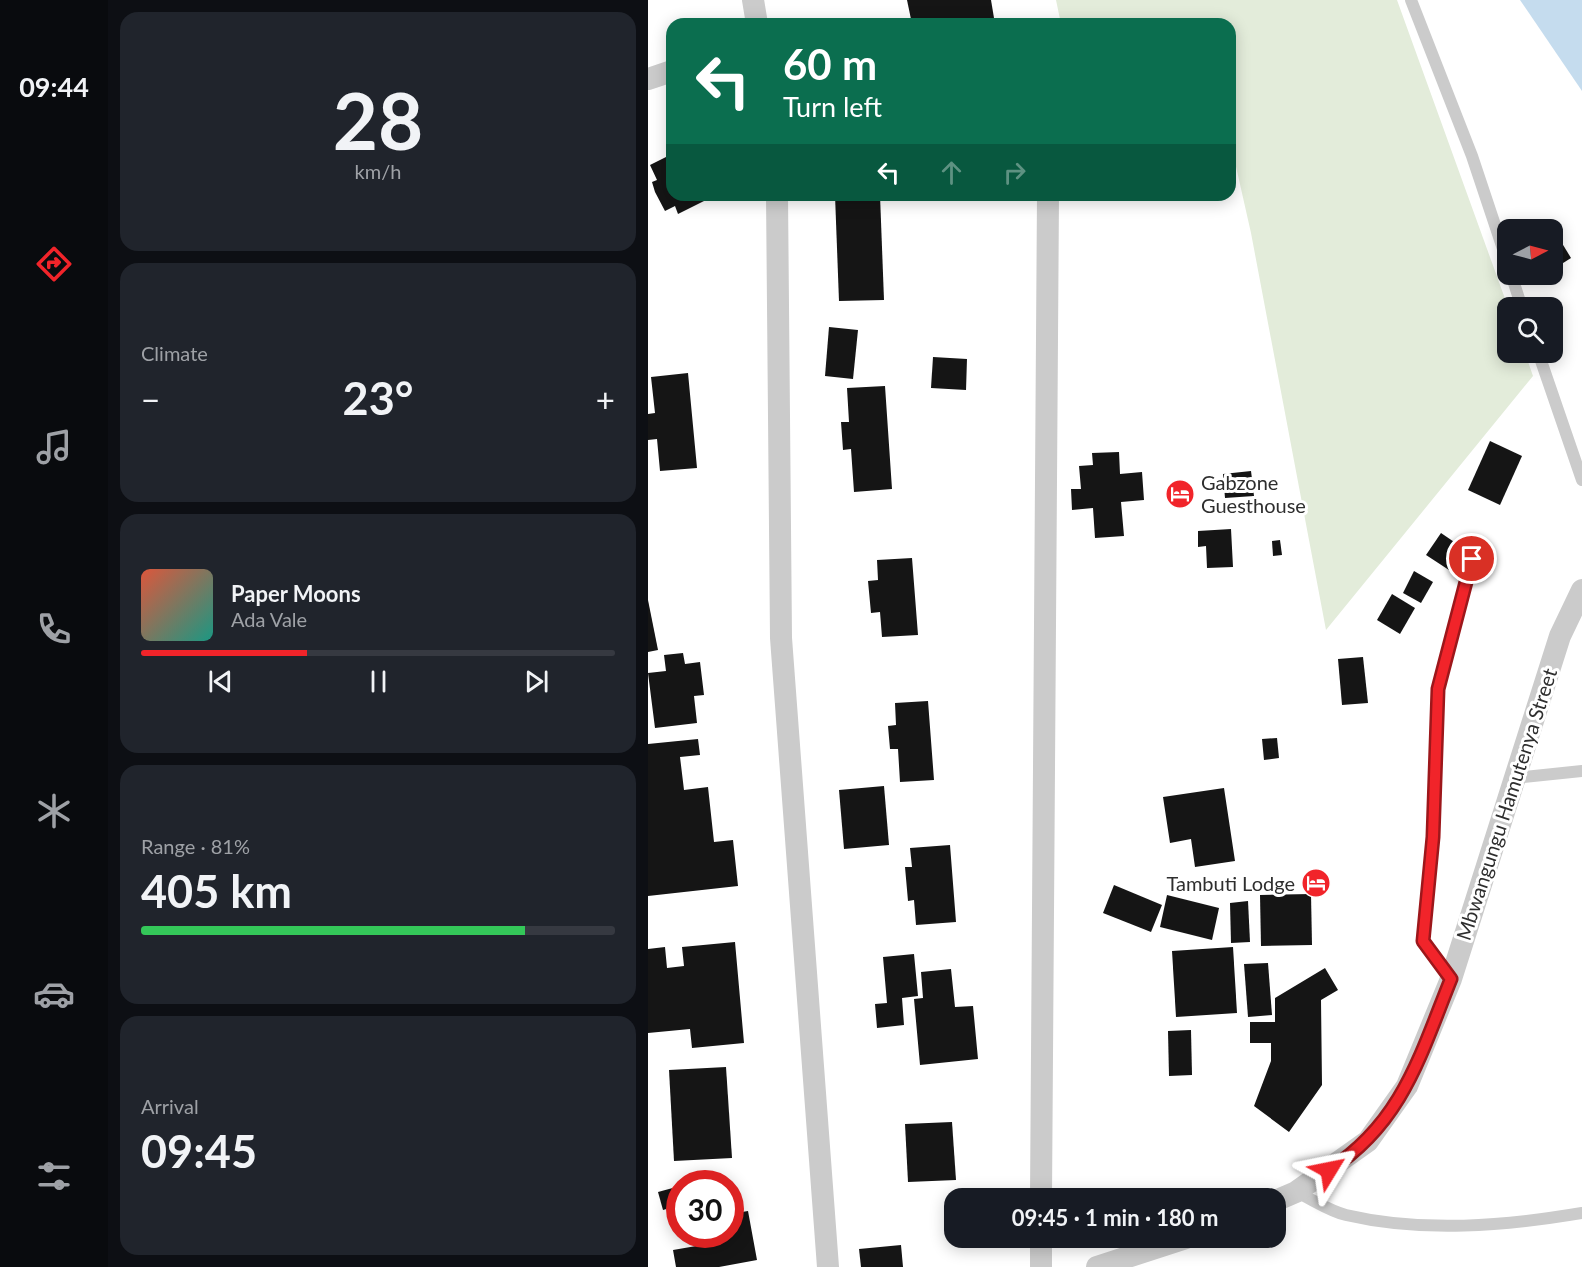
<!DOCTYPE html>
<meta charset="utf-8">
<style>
:root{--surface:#171b24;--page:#20242c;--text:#f1f3f6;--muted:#9ea1a6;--line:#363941;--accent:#f1242a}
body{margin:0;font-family:Lato,sans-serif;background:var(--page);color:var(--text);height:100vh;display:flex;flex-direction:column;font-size:22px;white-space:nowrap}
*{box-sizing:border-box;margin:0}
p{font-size:20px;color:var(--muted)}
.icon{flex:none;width:33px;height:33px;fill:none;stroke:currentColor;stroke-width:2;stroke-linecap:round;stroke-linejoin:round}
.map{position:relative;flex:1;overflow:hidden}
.details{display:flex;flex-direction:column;gap:12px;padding:12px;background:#0d0f14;width:540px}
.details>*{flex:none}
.guide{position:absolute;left:18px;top:18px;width:570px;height:183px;border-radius:18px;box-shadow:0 3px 15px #0003;background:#0b6e4f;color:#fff;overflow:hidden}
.needle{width:39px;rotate:84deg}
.buttons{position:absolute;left:849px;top:219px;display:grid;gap:12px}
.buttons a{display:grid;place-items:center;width:66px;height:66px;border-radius:12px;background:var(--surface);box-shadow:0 3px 15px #0003;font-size:30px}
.speed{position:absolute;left:18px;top:1170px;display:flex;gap:12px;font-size:30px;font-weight:700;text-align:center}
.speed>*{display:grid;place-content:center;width:78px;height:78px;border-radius:50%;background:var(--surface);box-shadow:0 3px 15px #0003;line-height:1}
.speed .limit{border:9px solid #d22;background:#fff;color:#111}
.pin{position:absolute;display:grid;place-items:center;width:51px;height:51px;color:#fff;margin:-26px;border:3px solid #fff;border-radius:50%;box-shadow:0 2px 6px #0007}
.me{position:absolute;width:66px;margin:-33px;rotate:55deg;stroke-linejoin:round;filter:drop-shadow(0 0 4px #0008)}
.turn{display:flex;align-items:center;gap:21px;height:126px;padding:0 18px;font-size:27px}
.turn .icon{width:78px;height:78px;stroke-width:2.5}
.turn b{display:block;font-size:42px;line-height:51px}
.lanes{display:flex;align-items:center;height:57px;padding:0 18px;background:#0003;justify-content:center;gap:30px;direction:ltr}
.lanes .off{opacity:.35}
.big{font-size:45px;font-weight:700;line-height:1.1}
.details .widget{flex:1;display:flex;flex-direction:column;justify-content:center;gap:9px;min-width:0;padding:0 21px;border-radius:18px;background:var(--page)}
.details .dial{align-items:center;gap:0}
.dial b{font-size:78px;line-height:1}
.song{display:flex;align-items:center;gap:18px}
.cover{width:72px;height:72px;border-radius:9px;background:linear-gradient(135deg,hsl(10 70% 55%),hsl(170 70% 35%))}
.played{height:6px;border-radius:3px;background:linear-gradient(90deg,var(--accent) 35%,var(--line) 35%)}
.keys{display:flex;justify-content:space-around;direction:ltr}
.heat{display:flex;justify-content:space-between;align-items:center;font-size:33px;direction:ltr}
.charge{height:9px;border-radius:4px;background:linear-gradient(90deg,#34c759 81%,var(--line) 0)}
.trip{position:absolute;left:296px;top:1188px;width:342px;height:60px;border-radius:18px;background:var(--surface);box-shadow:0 3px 15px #0003;font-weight:700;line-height:60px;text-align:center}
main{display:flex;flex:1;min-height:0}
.dock{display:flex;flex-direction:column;width:108px;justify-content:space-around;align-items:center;background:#090b0e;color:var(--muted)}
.dock .icon{width:42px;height:42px}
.dock .on{color:var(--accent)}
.dock b{font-size:27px;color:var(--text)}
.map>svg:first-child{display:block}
.green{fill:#e3ecda}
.water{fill:#c5dcee}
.building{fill:#151515}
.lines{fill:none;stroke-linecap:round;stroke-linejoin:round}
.lane{stroke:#cbcbcb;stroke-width:12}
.street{stroke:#cbcbcb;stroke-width:22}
.route-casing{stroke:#9d171b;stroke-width:15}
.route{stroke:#f1242a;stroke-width:10}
.labels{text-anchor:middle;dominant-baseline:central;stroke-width:6;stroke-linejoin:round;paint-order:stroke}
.poi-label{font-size:20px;fill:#2e2e2e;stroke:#fff;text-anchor:start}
.street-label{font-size:20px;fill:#2e2e2e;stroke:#fff}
</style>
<main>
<nav class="dock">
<b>09:44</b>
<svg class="icon on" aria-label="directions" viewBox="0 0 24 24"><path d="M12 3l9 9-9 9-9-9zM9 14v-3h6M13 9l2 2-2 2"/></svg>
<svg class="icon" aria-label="music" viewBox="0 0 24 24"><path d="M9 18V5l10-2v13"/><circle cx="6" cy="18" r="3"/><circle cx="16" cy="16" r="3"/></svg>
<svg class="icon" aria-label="phone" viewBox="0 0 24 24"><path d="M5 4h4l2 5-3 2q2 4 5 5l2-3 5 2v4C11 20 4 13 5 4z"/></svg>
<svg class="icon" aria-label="climate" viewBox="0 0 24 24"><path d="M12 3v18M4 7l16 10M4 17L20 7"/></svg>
<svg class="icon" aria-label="car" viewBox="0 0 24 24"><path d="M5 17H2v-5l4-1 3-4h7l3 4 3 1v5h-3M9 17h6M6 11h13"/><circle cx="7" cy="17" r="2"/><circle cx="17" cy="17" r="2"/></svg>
<svg class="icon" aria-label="filters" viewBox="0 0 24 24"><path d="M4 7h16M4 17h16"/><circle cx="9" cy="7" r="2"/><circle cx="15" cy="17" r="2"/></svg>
</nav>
<section class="details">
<div class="widget dial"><b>28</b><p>km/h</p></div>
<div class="widget"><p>Climate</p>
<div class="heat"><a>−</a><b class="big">23°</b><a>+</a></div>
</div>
<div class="widget">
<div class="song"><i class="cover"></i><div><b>Paper Moons</b><p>Ada Vale</p></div></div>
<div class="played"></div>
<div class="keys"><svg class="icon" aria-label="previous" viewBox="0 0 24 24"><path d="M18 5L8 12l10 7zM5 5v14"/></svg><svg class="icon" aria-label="pause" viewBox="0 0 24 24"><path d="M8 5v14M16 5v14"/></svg><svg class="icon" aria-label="next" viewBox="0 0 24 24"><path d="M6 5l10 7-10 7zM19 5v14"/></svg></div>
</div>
<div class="widget"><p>Range · 81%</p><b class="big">405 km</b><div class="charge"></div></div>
<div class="widget"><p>Arrival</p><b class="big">09:45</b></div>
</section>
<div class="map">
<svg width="934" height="1267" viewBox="0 0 934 1267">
<rect width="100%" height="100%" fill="#fff"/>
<!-- green -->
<path class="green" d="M408,0H749L860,307V352L877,353L885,376L678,630L603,233L582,140V24H413Z"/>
<!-- water -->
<path class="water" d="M872,0H934V91Z"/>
<!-- building -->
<g class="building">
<path d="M259,0H343L347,24H264Z"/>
<path d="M24,154V195H68L30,214L27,206L17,211L7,192L4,182L9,180L2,165Z"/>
<path d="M187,195H232L236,300L191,301Z"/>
<path d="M909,235L923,258L904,270V238Z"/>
<path d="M181,327L210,330L205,379L177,376Z"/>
<path d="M285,357L319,359L318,390L283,388Z"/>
<path d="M40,373L49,468L12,471L9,439L0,440V414L7,413L3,377Z"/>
<path d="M237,386L244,489L206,492L203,449L195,450L193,422H201L199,388Z"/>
<path d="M842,441L874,456L852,505L820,490Z"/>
<path d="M471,452L472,474L494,472L496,500L473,502L476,536L447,538L445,508L424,510L423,489H433L431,466L445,465L444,453Z"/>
<path d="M603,471L606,496L577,498L575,474Z"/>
<path d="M583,529L585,567L559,568L558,546L550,547V531Z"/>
<path d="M793,533L815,548L801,570L778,555Z"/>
<path d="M632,540L634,555L625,556L624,541Z"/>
<path d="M264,558L270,635L234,637L232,612L223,613L220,581L230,580L229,560Z"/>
<path d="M766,571L785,582L773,603L755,593Z"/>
<path d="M744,594L767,608L752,634L729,620Z"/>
<path d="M0,600L10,650L0,652Z"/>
<path d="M35,653L37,664L52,662L56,695L46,696L49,723L7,728L0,673L18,671L16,655Z"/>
<path d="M715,657L720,703L694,705L690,659Z"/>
<path d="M280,701L286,780L252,782L250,749H242L240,726L248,725L247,703Z"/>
<path d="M629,738L631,758L616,760L614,739Z"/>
<path d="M50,739L52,755L32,757L36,790L60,787L66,842L85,840L90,886L0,896V744Z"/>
<path d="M236,786L241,845L196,849L191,790Z"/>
<path d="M576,788L587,861L547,867L543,839L522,843L515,797Z"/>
<path d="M302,845L308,922L268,925L266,900L260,901L257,867H264L262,848Z"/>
<path d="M466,885L514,905L503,932L455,913Z"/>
<path d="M663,894L664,945L613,946L612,895Z"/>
<path d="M519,895L571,908L564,940L512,927Z"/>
<path d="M600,901L602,942L583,943L582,903Z"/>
<path d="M87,942L96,1043L44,1048L42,1029L0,1033V949L17,947L19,968L36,966L34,947Z"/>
<path d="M585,947L589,1013L528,1017L524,951Z"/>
<path d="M266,954L270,996L254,998L256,1025L229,1028L227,1004L239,1003L235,957Z"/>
<path d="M620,963L624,1015L600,1017L596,964Z"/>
<path d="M677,968L690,990L673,1000L674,1085L641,1132L606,1106L623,1061V1043H602V1022H627V998Z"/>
<path d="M303,969L307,1007L325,1006L330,1059L272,1065L266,999L275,998L273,972Z"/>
<path d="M543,1030L544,1075L521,1076L520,1031Z"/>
<path d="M78,1067L84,1158L26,1161L21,1070Z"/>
<path d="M304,1122L308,1180L260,1182L257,1124Z"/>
<path d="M32,1186V1205L15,1210L10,1192Z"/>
<path d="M100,1211L109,1260L71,1267H28L25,1250L54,1245L52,1234H82V1214Z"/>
<path d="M253,1245L255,1267H213L211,1249Z"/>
</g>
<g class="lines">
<!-- lane -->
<g class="lane">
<path d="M763,0L824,156L860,264"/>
<path d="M863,274L874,308"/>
<path d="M890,352L934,480"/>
<path d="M867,778L934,771"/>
<path d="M803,979L775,941L785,837L790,689L823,559"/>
<path d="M648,1192C664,1199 681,1211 698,1215C775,1233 857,1226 934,1213"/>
</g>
<!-- street -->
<g class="street">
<path d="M105,0L109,24"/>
<path d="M0,79L24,71"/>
<path d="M129,195L133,638L180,1267"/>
<path d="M393,1198L400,195"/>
<path d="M627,1201L648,1192L720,1141L759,1086L803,979L912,636L934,590"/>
<path d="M393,1267V1238"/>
<path d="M449,1267L538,1238"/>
</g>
</g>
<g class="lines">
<!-- route casing -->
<g class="route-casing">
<path id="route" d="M681,1170C754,1123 772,1056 803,979L775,941L785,837L790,689L824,559"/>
</g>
<!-- route -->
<use href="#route" class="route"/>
</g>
<!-- icons -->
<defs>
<g id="hotel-disc" transform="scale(1.5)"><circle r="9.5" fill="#f1242a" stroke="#fff"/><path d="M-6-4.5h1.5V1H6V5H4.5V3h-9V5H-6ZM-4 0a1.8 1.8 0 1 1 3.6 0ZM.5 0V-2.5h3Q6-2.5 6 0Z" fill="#fff"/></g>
</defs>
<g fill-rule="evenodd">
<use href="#hotel-disc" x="532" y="494"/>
<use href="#hotel-disc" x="668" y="883"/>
</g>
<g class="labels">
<!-- poi labels -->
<g class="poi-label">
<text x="553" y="482">Gabzone<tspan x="553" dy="23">Guesthouse</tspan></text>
<text x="647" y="883" text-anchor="end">Tambuti Lodge</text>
</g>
<!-- street labels -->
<g class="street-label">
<text transform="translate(858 804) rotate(-72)">Mbwangungu Hamutenya Street</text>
</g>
</g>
</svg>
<div class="buttons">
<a><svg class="needle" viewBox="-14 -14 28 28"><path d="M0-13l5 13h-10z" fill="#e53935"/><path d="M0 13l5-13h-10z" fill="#9ea1a6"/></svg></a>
<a><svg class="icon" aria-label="search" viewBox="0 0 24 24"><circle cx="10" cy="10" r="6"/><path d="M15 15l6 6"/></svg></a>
</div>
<div class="speed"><div class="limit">30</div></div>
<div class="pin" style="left:824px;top:559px;background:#d93025"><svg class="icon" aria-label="arrive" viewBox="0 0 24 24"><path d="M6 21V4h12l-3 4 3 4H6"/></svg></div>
<svg class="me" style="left:681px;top:1170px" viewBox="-20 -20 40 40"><path d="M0-17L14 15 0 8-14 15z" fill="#f1242a" stroke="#fff" stroke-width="4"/></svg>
<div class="trip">09:45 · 1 min · 180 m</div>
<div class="guide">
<div class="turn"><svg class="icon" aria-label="left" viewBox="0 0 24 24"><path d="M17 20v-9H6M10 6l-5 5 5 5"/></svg><div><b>60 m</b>Turn left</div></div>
<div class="lanes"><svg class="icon" aria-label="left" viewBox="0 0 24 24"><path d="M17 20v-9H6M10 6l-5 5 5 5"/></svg><svg class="icon off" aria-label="ahead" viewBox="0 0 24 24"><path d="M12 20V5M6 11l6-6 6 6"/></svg><svg class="icon off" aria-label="right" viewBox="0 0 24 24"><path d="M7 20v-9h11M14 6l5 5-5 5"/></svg></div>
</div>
</div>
</main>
